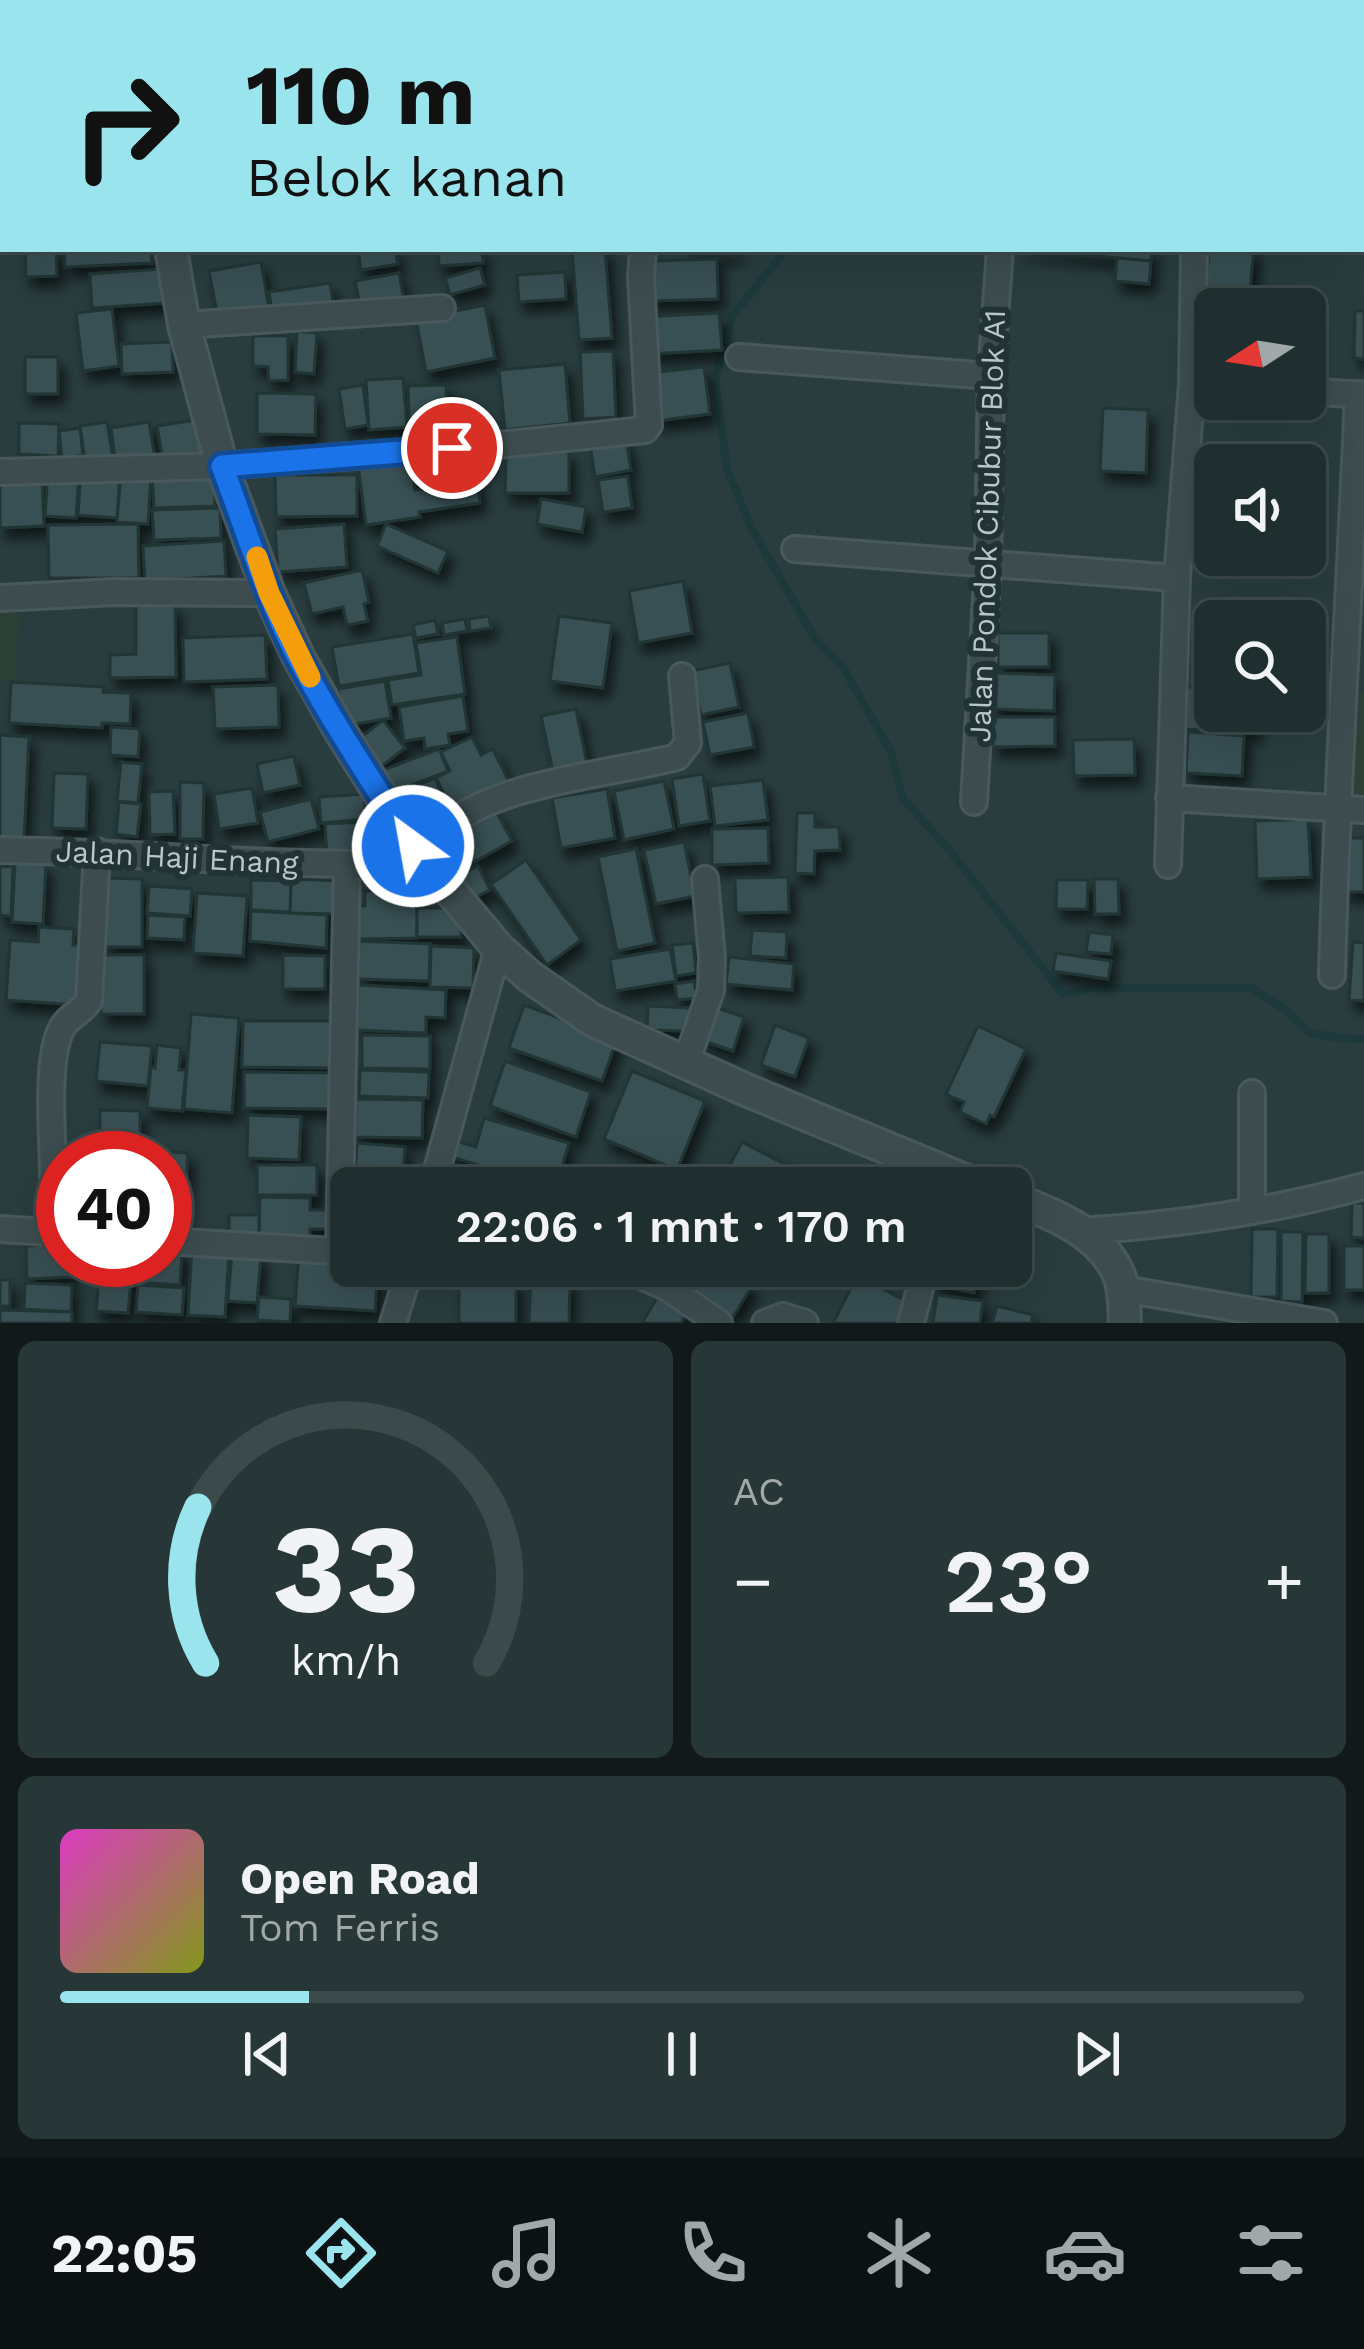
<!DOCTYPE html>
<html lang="id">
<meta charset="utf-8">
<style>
:root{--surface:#1f2e2f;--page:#273637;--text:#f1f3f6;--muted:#a1a8aa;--line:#3c4a4b;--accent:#9ae5ed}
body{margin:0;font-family:"Work Sans",sans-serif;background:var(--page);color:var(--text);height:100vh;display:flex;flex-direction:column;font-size:45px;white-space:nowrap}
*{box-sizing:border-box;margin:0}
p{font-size:39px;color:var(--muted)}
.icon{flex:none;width:66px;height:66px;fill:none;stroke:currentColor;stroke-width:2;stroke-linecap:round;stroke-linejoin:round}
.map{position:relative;height:1323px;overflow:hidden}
.side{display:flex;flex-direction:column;gap:18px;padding:18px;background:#11191a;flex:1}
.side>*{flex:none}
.hud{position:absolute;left:0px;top:0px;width:1365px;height:252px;box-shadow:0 12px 48px #0002,0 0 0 3px var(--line);background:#9ae5ed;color:#111;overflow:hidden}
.needle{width:78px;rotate:258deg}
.fabs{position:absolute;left:1194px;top:288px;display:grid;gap:24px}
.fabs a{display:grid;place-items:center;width:132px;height:132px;border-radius:18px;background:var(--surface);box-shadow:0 12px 48px #0002,0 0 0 3px var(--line);font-size:60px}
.speed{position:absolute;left:36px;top:1131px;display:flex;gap:24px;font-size:60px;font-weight:700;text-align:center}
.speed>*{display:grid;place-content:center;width:156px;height:156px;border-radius:50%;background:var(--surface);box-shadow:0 12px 48px #0002,0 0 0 3px var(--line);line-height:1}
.speed .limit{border:18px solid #d22;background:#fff;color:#111}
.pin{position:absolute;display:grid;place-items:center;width:102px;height:102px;color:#fff;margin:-51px;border:6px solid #fff;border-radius:50%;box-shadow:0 3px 12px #0007}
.me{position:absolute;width:132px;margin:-66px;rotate:328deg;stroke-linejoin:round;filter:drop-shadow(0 0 9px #0008)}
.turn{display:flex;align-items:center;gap:42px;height:252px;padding:0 48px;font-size:54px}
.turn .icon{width:156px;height:156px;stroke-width:2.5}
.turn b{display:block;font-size:84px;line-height:102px}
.big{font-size:90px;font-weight:600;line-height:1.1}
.side .card{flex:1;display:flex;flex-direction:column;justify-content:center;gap:18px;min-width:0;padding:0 42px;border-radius:18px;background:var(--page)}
.side .dial{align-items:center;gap:0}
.dial svg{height:312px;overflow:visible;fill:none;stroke:var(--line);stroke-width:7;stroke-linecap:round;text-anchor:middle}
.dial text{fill:var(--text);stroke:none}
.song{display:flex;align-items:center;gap:36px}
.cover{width:144px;height:144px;border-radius:18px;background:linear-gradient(135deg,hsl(310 70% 55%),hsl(70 70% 35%))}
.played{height:12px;border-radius:6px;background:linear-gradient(90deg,var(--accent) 20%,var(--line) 20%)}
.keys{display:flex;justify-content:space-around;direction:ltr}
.heat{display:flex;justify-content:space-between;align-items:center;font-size:66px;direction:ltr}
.side .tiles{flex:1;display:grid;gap:18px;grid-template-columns:1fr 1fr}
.card:last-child{grid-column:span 2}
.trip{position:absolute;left:330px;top:1167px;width:702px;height:120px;border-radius:18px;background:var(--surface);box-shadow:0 12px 48px #0002,0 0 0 3px var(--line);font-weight:600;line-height:120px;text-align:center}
.tabs{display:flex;height:192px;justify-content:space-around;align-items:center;background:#0c1213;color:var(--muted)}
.tabs .icon{width:84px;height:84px}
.tabs .selected{color:var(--accent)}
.tabs b{font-size:54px;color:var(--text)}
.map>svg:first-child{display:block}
.green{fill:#2b4037}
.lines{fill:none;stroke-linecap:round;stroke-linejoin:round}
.stream{stroke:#1d393c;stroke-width:8}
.building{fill:#385052;stroke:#233536;stroke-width:3;filter:url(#shadow)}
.minor-casing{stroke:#49595b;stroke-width:30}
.tertiary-casing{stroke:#49595b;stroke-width:36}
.minor{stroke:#3d4d4f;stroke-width:24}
.tertiary{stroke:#3d4d4f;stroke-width:30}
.route-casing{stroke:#114b97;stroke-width:30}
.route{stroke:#1a73e8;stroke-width:21}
.slow{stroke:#f59e0b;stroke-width:21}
.labels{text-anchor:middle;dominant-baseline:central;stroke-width:12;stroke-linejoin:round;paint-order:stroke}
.street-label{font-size:30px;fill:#b9c7c9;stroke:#213334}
</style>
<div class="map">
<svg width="1364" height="1323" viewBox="0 0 1364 1323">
<defs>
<filter id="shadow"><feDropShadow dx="6" dy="10" stdDeviation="6" flood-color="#0009"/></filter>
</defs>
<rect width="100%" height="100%" fill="#293d3f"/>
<!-- green -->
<g class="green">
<path d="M0,614L19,615L17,681L0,680Z"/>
<path d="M1345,691L1364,692V810L1336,809Z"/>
</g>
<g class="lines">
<!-- stream -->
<g class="stream">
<path d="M1059,3L1065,0"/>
<path d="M787,249L732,316L715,381L727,469L752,529L814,637L844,669L891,752L903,799L948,848L1063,994L1091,988H1251L1285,1009L1310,1033L1338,1038L1364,1039"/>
</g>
</g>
<!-- building -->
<g class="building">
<path d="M0,0H50V3H3V33H0Z"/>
<path d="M25,249H56L57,276L26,277Z"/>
<path d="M64,249H151L152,263L65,267Z"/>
<path d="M358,249H395L398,264L361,270Z"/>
<path d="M438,249H482L483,263L439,266Z"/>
<path d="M572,249H605L612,338L579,340Z"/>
<path d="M689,249H736L737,252L690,256Z"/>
<path d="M1020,249H1152L1151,261Z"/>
<path d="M1209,249H1254L1250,290L1206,286Z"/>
<path d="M1117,258L1151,261L1149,284L1115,281Z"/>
<path d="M717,259L718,299L649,301L648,261Z"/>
<path d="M261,262L269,309L218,318L209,271Z"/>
<path d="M480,268L485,285L450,295L445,278Z"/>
<path d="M163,269L166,303L92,308L90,274Z"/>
<path d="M565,272L566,299L519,302L517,275Z"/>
<path d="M399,273L404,301L361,309L355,281Z"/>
<path d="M330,283L334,307L273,317L269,292Z"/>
<path d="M485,305L495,358L426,372L416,319Z"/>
<path d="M112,309L119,366L83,371L76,313Z"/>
<path d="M1355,311H1364V359L1354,358Z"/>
<path d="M719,313L722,350L647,354L644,317Z"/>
<path d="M297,331L317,333L314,374L295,372Z"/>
<path d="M253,336H288V380L269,381L268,367L253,366Z"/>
<path d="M172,342L173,372L122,374L121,344Z"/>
<path d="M613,351L616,417L583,419L580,352Z"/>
<rect x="25" y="357" width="33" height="37"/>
<path d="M565,364L570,423L505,430L499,370Z"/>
<path d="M704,367L710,414L656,421L650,373Z"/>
<path d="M403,378L407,427L369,430L366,380Z"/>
<path d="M363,385L368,425L345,429L339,389Z"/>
<path d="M446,385L448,435L410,437L408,386Z"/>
<path d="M257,393L316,394L315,435L257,434Z"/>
<path d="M1103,408L1148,410L1146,473L1100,471Z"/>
<path d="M196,420L203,460L164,466L157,426Z"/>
<path d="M107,422L113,458L85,462L80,426Z"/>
<path d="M149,422L155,459L116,465L111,428Z"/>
<path d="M19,423L59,424L58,456L19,454Z"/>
<path d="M80,428L83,455L62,458L59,431Z"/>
<path d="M626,439L631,470L595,477L590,445Z"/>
<path d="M506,451H569V493H505Z"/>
<path d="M410,457L415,490L477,481L480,503L419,512L420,517L366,525L358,464Z"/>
<path d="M81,471L120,474L117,518L78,515Z"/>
<path d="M48,472L79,474L76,518L45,516Z"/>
<path d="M121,472L151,475L148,524L117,522Z"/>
<path d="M42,474L44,526L0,528V475Z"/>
<path d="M275,475H357V516L276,517Z"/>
<path d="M214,476L215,506L154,508L152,478Z"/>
<path d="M628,476L632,508L603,512L598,480Z"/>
<path d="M541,499L586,507L582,532L537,524Z"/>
<path d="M220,508L221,538L154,540L152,510Z"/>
<path d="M138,524L139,578H49L48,525Z"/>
<path d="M344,524L347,567L278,572L275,529Z"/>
<path d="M386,524L448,551L438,573L377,546Z"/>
<path d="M224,541L226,576L145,581L143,546Z"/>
<path d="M362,570L369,602L364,604L368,621L347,625L343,607L312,614L304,583Z"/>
<path d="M683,581L692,633L638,643L629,591Z"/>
<path d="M136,604H175L176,677L110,678V655L136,654Z"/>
<path d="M489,616L491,628L470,631L469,619Z"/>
<path d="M559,616L612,623L603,688L550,681Z"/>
<path d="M465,619L467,631L444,635L442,623Z"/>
<path d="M435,620L438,634L416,638L413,625Z"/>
<rect x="998" y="633" width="51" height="34"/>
<path d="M413,634L419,673L339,686L332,647Z"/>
<path d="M265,635L267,679L184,682L183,638Z"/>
<path d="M457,637L465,694L392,705L388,680L421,675L416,643Z"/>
<path d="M730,663L739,707L701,715L691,671Z"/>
<path d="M992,673L1055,675L1054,711L991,709Z"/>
<path d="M385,681L391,718L344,726L338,689Z"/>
<path d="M11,682L104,687L103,692L131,693L130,724L102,723V728L9,723Z"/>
<path d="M278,685L279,727L215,729L213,687Z"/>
<path d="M1187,687L1215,688V711H1256L1255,731L1186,729Z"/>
<path d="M463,696L468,731L448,734L450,745L425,749L424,738L404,741L399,707Z"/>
<path d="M576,709L588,769L554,776L541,716Z"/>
<path d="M748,713L754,747L710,755L703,722Z"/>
<path d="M993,717H1055V746L993,747Z"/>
<path d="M383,720L405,748L373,773L351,745Z"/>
<path d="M111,727L140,729L138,757L110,755Z"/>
<path d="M1188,732L1244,736L1242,776L1186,773Z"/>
<path d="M0,735L29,737L24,842L0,841Z"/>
<path d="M472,737L481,755L493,749L509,782L452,810L436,778L450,771L441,752Z"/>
<path d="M1134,739L1135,775L1074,776L1073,740Z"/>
<path d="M439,749L448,771L387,795L378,772Z"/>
<path d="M294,756L300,785L263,793L257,764Z"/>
<path d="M121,762L142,764L138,803L117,801Z"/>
<path d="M54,773L88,774L86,829L52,828Z"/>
<path d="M703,774L710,821L679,826L672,779Z"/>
<path d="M435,778L450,813L413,830L397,794Z"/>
<path d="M763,780L768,820L715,826L710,786Z"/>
<path d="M664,781L674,829L624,840L614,791Z"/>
<path d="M180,782L204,783L203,839H180Z"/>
<path d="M252,788L258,823L219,829L214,794Z"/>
<path d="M607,789L615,838L561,848L552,798Z"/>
<path d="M173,791L175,834L150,835L149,792Z"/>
<path d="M364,794L366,819L321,823L319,797Z"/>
<path d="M311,799L319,829L268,842L260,812Z"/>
<path d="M119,802L141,804L137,837L116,834Z"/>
<path d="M495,809L512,841L474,862L456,829Z"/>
<path d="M797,813H815V827H839L840,850L815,851L814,874L795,873Z"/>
<path d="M1308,819L1311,877L1257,879L1255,821Z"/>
<path d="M381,821L383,856L327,859L325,824Z"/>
<path d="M768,828L769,863L712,865V829Z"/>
<path d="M1346,838H1364V892H1345Z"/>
<path d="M684,842L695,896L656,904L644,850Z"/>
<path d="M636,849L655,943L617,951L598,857Z"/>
<path d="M526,860L581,940L547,965L491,884Z"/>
<path d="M15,862L46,864L43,924L12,922Z"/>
<path d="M0,866L13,867L11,916L0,915Z"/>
<path d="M478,866L490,890L468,901L456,877Z"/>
<path d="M788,877L789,912L736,913L735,878Z"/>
<path d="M106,878L142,879V947H105Z"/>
<path d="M291,879L339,881L337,914L290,913Z"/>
<path d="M1094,879H1118L1119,914H1095Z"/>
<path d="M251,880L291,881L290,912L251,910Z"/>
<path d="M1057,880H1088L1087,909H1056Z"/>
<path d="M149,886L192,889L190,916L147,913Z"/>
<path d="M365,891H403V905H417V938L358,939V906H365Z"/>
<path d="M197,893L247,896L243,956L193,953Z"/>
<rect x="417" y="908" width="44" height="29"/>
<path d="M251,911L327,915L326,948L250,941Z"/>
<path d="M148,915L185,917L184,940L147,938Z"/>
<path d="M39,927L74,929L73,945H82L78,1005L6,1000L10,940L38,942Z"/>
<path d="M752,930L787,932L786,958L750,956Z"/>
<path d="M1089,932L1113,935L1111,954L1086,952Z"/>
<path d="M359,941L430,944L429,981L358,979Z"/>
<path d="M1353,942L1364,943V1001L1349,1000Z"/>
<path d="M693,943L696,973L676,976L672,945Z"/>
<path d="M431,946L474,948L473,988L430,987Z"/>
<path d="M670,949L676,981L615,991L610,959Z"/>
<path d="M1056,953L1111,961L1108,979L1053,971Z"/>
<rect x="101" y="955" width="43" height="59"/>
<path d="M283,955L325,956V989H283Z"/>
<path d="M729,957L794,964L792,990L726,984Z"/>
<path d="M694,981L697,998L677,1000L675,984Z"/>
<path d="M358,985L446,990L445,1018L426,1017V1033L357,1030Z"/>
<path d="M524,1005L617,1039L602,1081L509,1048Z"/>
<path d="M648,1006L689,1008V1031L647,1030Z"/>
<path d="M712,1006L744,1017L733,1051L701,1040Z"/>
<path d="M191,1014L239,1018L232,1113L184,1109Z"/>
<path d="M243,1021H339V1068L242,1067Z"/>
<path d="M775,1025L809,1038L795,1077L761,1065Z"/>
<path d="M978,1026L1026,1049L994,1117L990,1115L986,1124L960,1112L964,1102L946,1094Z"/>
<path d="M362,1035L430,1036V1069L362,1068Z"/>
<path d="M100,1042L152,1046L148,1086L96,1081Z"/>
<path d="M157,1045L181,1048L179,1070H186L182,1111L147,1108L151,1067L155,1068Z"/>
<path d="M505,1061L591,1092L576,1137L490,1106Z"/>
<path d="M360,1070L429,1072L428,1098L359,1096Z"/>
<path d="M632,1071L705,1101L677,1170L604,1139Z"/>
<path d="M244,1072L332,1073V1109L244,1108Z"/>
<path d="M356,1099L423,1100L422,1138L355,1137Z"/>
<path d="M100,1110L140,1111V1154L100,1153Z"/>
<path d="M248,1115L301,1117L299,1160L247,1158Z"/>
<path d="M484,1118L569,1143L556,1188L448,1156L453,1140L476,1147Z"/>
<path d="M742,1142L792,1168L782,1188H718Z"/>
<path d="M357,1143L405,1147L402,1188H354Z"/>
<path d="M152,1151L188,1153L184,1221L165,1220V1158H151Z"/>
<rect x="257" y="1165" width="60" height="30"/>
<path d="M260,1197L310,1198V1210H332V1229H310V1241L259,1240Z"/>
<path d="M1352,1203H1364V1238L1351,1237Z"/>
<path d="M229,1215H259V1239L229,1238Z"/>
<path d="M1252,1229H1278L1277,1297H1251Z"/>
<path d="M1281,1232H1303L1302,1302L1281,1301Z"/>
<path d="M1306,1234H1329V1293H1305Z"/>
<path d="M63,1244V1260H69L71,1277L27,1279L26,1246Z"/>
<rect x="1344" y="1246" width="20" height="44"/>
<path d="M192,1248L229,1251L225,1317L188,1315Z"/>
<path d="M165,1249L182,1250L180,1285L136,1282L138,1260H165Z"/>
<path d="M232,1252L261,1254L257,1303L228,1301Z"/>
<path d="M299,1253L351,1256V1266H378L375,1311L295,1306Z"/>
<path d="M101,1260H133L128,1313L96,1311Z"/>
<path d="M687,1266H720L752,1286L733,1317L678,1282Z"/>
<path d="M935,1266H980L974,1293L932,1284Z"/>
<path d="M857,1276L908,1302L897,1323H833Z"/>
<path d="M531,1277L570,1278L569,1323H529Z"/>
<rect x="0" y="1280" width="10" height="26"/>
<rect x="459" y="1280" width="57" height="43"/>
<path d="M25,1283L72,1285L71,1312L24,1309Z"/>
<path d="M138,1285L184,1288L182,1315L136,1312Z"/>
<path d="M661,1291L689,1309L681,1323H642Z"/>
<path d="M937,1295L983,1301L980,1323H933Z"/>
<path d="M259,1297L291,1299L290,1322L257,1320Z"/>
<path d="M997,1306L1033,1315L1031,1323H992Z"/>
<path d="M0,1310L72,1312V1323H0Z"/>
</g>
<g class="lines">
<!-- minor casing -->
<g class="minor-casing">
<g id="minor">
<path d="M655,0V3"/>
<path d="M870,0L932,3"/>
<path d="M330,3L353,0"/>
<path d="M968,3L970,0"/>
<path d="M1203,3V0"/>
<path d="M1362,36H1364"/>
<path d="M0,45H3"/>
<path d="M0,118L3,116"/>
<path d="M1362,203H1364"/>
<path d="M184,325L442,308"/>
<path d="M739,357L991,376"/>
<path d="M1305,391L1364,395"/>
<path d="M0,472L222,466L498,445L645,430L649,425L641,277L643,249"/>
<path d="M795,549L1177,578"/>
<path d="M0,598L114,592L269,593"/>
<path d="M1169,798L1364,810"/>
<path d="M974,802L988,563L991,376L1000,249"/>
<path d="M0,850C142,852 284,869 426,862C432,851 437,838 445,829C492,783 612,774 677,757L688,743L682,676"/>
<path d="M1168,865L1177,578L1192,384L1194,249"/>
<path d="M1332,975C1337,781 1350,588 1358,394"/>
<path d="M686,1063L711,990L712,957L705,879"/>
<path d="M1252,1093V1211"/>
<path d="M53,1175C53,1137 45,1059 62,1028C68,1016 81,1013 89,1001L97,851"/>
<path d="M432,1188L498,948"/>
<path d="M0,1229L63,1233"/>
<path d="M1080,1231C1178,1225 1269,1212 1364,1186"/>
<path d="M165,1241L351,1252"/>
<path d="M339,1251L347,866"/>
<path d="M620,1266L668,1288L719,1323"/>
<path d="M1123,1289L1324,1323"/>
<path d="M393,1323L411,1266"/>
<path d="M765,1323L783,1316L805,1323"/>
<path d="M911,1323L926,1266"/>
</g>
</g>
<!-- tertiary casing -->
<g class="tertiary-casing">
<g id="tertiary">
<path d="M125,0V3"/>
<path d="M171,249L184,325L222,466L269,593L298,656L342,734L413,846L498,948L529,976L592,1020L744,1089L984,1188"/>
<path d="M1011,1198C1051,1213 1101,1232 1119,1275C1125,1290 1124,1307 1125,1323"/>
</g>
</g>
<!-- minor -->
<use href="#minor" class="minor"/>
<!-- tertiary -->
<use href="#tertiary" class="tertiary"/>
</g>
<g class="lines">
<!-- route casing -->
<g class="route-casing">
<path id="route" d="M413,846C373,783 332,722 297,656C266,596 246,529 222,466L452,448"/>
</g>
<!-- route -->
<use href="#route" class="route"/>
<!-- slow -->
<path class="slow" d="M257,557L269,593L310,677"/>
</g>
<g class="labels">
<!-- street labels -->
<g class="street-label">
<text transform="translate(987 526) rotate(-88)">Jalan Pondok Cibubur Blok A1</text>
<text transform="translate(177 857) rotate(3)">Jalan Haji Enang</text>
</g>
</g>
</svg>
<div class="fabs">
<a><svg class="needle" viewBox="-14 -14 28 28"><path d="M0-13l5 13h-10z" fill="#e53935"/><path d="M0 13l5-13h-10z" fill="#a1a8aa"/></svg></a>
<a><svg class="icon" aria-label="sound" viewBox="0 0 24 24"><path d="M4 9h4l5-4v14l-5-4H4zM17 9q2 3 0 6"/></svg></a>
<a><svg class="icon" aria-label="search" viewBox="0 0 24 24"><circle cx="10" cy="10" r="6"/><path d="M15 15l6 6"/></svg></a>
</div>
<div class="speed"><div class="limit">40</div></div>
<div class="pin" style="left:452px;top:448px;background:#d93025"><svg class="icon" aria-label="arrive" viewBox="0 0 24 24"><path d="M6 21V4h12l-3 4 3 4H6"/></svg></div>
<svg class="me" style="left:413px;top:846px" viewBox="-20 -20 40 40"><circle r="17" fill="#1a73e8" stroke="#fff" stroke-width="3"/><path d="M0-11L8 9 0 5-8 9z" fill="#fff"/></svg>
<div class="trip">22:06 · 1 mnt · 170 m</div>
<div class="hud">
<div class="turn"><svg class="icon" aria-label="right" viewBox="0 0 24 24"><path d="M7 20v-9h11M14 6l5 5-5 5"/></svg><div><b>110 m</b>Belok kanan</div></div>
</div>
</div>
<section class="side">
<div class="tiles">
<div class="card dial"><svg viewBox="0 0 100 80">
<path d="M14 69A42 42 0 1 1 86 69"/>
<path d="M14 69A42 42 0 0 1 12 29" stroke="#9ae5ed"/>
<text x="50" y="56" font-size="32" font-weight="700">33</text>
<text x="50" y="72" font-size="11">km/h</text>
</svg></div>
<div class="card"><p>AC</p>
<div class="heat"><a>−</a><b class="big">23°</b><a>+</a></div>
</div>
<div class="card">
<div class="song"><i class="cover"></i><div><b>Open Road</b><p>Tom Ferris</p></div></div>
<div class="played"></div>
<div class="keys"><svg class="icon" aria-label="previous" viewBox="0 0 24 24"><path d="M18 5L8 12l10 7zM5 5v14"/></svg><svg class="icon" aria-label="pause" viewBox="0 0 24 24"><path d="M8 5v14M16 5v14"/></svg><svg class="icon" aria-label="next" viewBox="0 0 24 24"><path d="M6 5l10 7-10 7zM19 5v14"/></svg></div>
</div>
</div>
</section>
<nav class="tabs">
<b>22:05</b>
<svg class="icon selected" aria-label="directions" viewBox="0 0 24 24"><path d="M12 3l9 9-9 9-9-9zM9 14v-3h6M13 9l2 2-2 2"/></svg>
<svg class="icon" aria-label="music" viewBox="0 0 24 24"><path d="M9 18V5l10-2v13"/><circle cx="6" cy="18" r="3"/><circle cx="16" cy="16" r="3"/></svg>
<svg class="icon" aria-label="phone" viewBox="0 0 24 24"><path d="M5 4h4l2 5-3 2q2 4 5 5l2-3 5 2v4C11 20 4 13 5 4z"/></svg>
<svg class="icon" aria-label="climate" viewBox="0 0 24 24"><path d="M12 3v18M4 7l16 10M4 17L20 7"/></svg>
<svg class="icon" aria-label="car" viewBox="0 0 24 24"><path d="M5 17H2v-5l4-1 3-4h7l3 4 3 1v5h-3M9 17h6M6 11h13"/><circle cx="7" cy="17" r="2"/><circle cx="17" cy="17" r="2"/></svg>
<svg class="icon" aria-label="filters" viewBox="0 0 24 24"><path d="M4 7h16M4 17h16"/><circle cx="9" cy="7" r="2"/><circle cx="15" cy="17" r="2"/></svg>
</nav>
